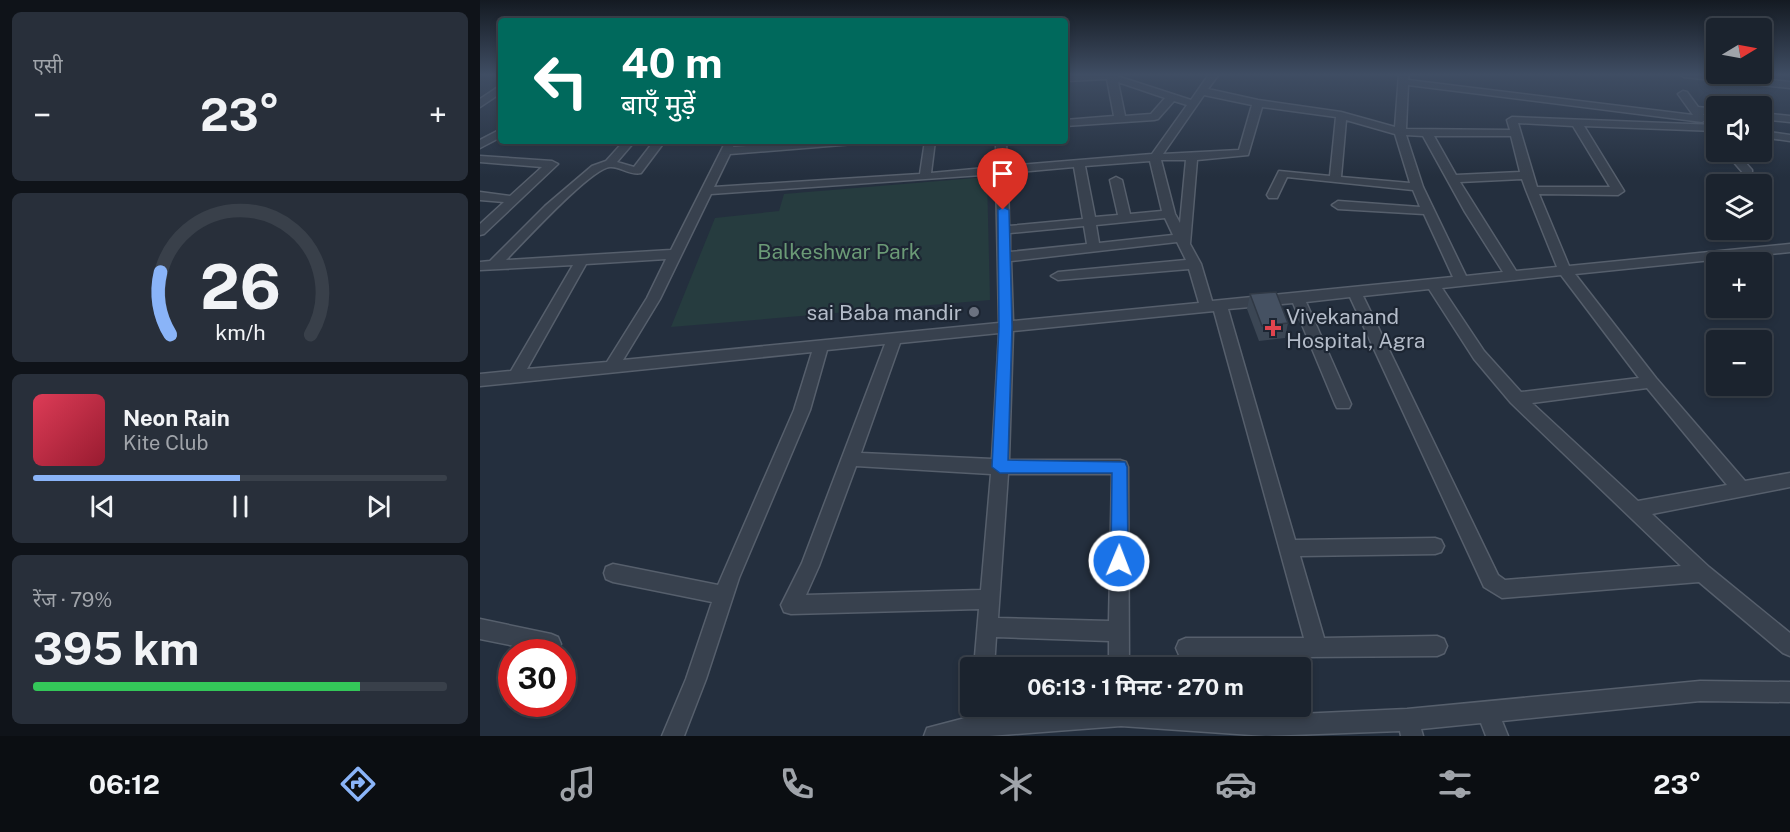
<!DOCTYPE html>
<html lang="hi">
<meta charset="utf-8">
<style>
:root{--surface:#1b232e;--page:#282f3a;--text:#f1f3f6;--muted:#a0a4aa;--line:#39404a;--accent:#8ab4f8}
body{margin:0;font-family:"Public Sans","Noto Sans Devanagari",sans-serif;background:var(--page);color:var(--text);height:100vh;display:flex;flex-direction:column;font-size:22px;white-space:nowrap}
*{box-sizing:border-box;margin:0}
p{font-size:20px;color:var(--muted)}
.icon{flex:none;width:33px;height:33px;fill:none;stroke:currentColor;stroke-width:2;stroke-linecap:round;stroke-linejoin:round}
.map{position:relative;flex:1;overflow:hidden}
.details{display:flex;flex-direction:column;gap:12px;padding:12px;background:#0f1319;width:480px}
.details>*{flex:none}
.banner{position:absolute;left:18px;top:18px;width:570px;height:126px;border-radius:6px;box-shadow:0 3px 9px #0003,0 0 0 2px var(--line);background:#00695c;color:#fff;overflow:hidden}
.needle{width:39px;rotate:80deg}
.tools{position:absolute;left:1226px;top:18px;display:grid;gap:12px}
.tools a{display:grid;place-items:center;width:66px;height:66px;border-radius:6px;background:var(--surface);box-shadow:0 3px 9px #0003,0 0 0 2px var(--line);font-size:30px}
.speed{position:absolute;left:18px;top:639px;display:flex;gap:12px;font-size:30px;font-weight:700;text-align:center}
.speed>*{display:grid;place-content:center;width:78px;height:78px;border-radius:50%;background:var(--surface);box-shadow:0 3px 9px #0003,0 0 0 2px var(--line);line-height:1}
.speed .limit{border:9px solid #d22;background:#fff;color:#111}
.pin{position:absolute;display:grid;place-items:center;width:51px;height:51px;color:#fff;margin:-62px -26px;border-radius:50% 50% 50% 0;rotate:-45deg;box-shadow:0 0 6px #0007}
.pin .icon{rotate:45deg}
.me{position:absolute;width:66px;margin:-33px;rotate:1deg;stroke-linejoin:round;filter:drop-shadow(0 0 4px #0008)}
.turn{display:flex;align-items:center;gap:21px;height:126px;padding:0 24px;font-size:27px}
.turn .icon{width:78px;height:78px;stroke-width:2.5}
.turn b{display:block;font-size:42px;line-height:51px}
.big{font-size:45px;font-weight:700;line-height:1.1}
.details .tile{flex:1;display:flex;flex-direction:column;justify-content:center;gap:9px;min-width:0;padding:0 21px;border-radius:9px;background:var(--page)}
.details .dial{align-items:center;gap:0}
.dial svg{height:156px;overflow:visible;fill:none;stroke:var(--line);stroke-width:7;stroke-linecap:round;text-anchor:middle}
.dial text{fill:var(--text);stroke:none}
.song{display:flex;align-items:center;gap:18px}
.cover{width:72px;height:72px;border-radius:9px;background:linear-gradient(135deg,hsl(350 70% 55%),hsl(350 70% 35%))}
.played{height:6px;border-radius:3px;background:linear-gradient(90deg,var(--accent) 50%,var(--line) 50%)}
.keys{display:flex;justify-content:space-around;direction:ltr}
.heat{display:flex;justify-content:space-between;align-items:center;font-size:33px;direction:ltr}
.charge{height:9px;border-radius:4px;background:linear-gradient(90deg,#34c759 79%,var(--line) 0)}
.trip{position:absolute;left:480px;top:657px;width:351px;height:60px;border-radius:6px;background:var(--surface);box-shadow:0 3px 9px #0003,0 0 0 2px var(--line);font-weight:700;line-height:60px;text-align:center}
.tabs{display:flex;height:96px;justify-content:space-around;align-items:center;background:#0b0e12;color:var(--muted)}
.tabs .icon{width:42px;height:42px}
.tabs .selected{color:var(--accent)}
.tabs b{font-size:27px;color:var(--text)}
main{display:flex;flex:1;min-height:0}
.map>svg:first-child{display:block}
.green{fill:#263c3f}
.lines{fill:none;stroke-linecap:round;stroke-linejoin:round}
.minor-casing{stroke:#565f6c;stroke-width:3}
.minor{fill:#38414e;fill-rule:evenodd}
.wall{fill:#3b4654}
.building{fill:#455162;stroke:#303945;stroke-width:1.5}
.route{fill:#1a73e8;stroke:#114b97;stroke-width:1.5}
.worship-dot{fill:#6b7280;stroke:#1d2633;stroke-width:2}
.health-dot{fill:#e0444e;stroke:#1d2633;stroke-width:2}
.labels{text-anchor:middle;dominant-baseline:central;stroke-width:4.5;stroke-linejoin:round;paint-order:stroke}
.park-label{font-size:21px;fill:#6b9a76;stroke:#1d2633}
.poi-label{font-size:21px;fill:#b4bcc9;stroke:#1d2633;text-anchor:end}
</style>
<main>
<section class="details">
<div class="tile"><p>एसी</p>
<div class="heat"><a>−</a><b class="big">23°</b><a>+</a></div>
</div>
<div class="tile dial"><svg viewBox="0 0 100 80">
<path d="M14 69A42 42 0 1 1 86 69"/>
<path d="M14 69A42 42 0 0 1 9 37" stroke="#8ab4f8"/>
<text x="50" y="56" font-size="32" font-weight="700">26</text>
<text x="50" y="72" font-size="11">km/h</text>
</svg></div>
<div class="tile">
<div class="song"><i class="cover"></i><div><b>Neon Rain</b><p>Kite Club</p></div></div>
<div class="played"></div>
<div class="keys"><svg class="icon" aria-label="previous" viewBox="0 0 24 24"><path d="M18 5L8 12l10 7zM5 5v14"/></svg><svg class="icon" aria-label="pause" viewBox="0 0 24 24"><path d="M8 5v14M16 5v14"/></svg><svg class="icon" aria-label="next" viewBox="0 0 24 24"><path d="M6 5l10 7-10 7zM19 5v14"/></svg></div>
</div>
<div class="tile"><p>रेंज · 79%</p><b class="big">395 km</b><div class="charge"></div></div>
</section>
<div class="map">
<svg width="1310" height="736" viewBox="0 0 1310 736">
<rect width="100%" height="100%" fill="#242f3e"/>
<!-- green -->
<path class="green" d="M507,177L510,300L191,327L235,218L299,211L304,194Z"/>
<g class="lines">
<!-- minor casing -->
<g class="minor-casing">
<g id="minor">
<path d="M631,74L711,100L729,74H739L728,89L778,100L861,112L915,127L919,74H929L928,80L1213,115L1198,94L1203,91L1207,92L1218,107L1236,109V115L1223,114L1227,119L1222,122L928,85L926,129L1030,130L1027,120L1032,117L1236,125V131L1104,126L1144,191L1138,195L1059,194L1089,266L1310,244V252L1095,274L1176,378L1265,481L1310,473V487L1172,514L1229,567L1310,633V656L1303,653L1219,582L1022,598L1004,587L870,297L826,302L871,404L869,408H857L855,404L813,303L748,309L815,540L955,538L961,540L964,546L961,552L955,554L820,556L844,638L957,636L964,639L967,646L964,653L957,656L706,658L699,655L696,648L699,641L706,638H824L734,311L533,331L529,460H640L646,462L648,467L649,668H629V641L516,637L514,668H494L499,609L311,614L304,612L301,605L322,563L405,344L347,350L330,410L259,578L226,679L204,736H182L206,679L232,602L133,582L126,579L124,573L126,567L133,564L238,585L314,410L332,352L0,386V374L31,371L93,265L0,270V262L10,261L65,206L112,166L126,161L144,141H155L137,162L154,167L174,141H185L161,173C150,176 140,166 130,167C111,168 43,243 26,260L191,250L246,141H256L253,147L332,141H379L374,144L250,154L234,187L440,174L445,141H455L451,173L516,167V141H526L527,166L672,154L707,105L694,101L678,119L674,120L585,126V120L634,116L627,79L585,81V75ZM638,82L685,98L671,114L645,116ZM724,95L772,105L759,150L683,154ZM782,107L856,117L850,176L799,171L787,195L789,198H797L807,177L933,190L940,207L858,201L852,205L858,209L944,214L973,277L732,301L721,264L710,244L717,160L768,155ZM866,120L915,134L930,183L861,177ZM1038,123L1093,126L1130,187H1057ZM926,135L943,136L985,212L1023,272L986,276L943,187ZM954,136H1031L1040,172L976,175ZM681,160H706L700,223L695,214ZM670,161L682,211L650,214L642,180L636,177L630,180L638,215L615,217L605,166ZM594,167L603,219L529,226L528,173ZM516,174L519,323L143,360L180,299L231,194ZM1042,179L1046,190L1077,267L1036,271L980,182ZM685,218L693,235L619,243L616,225ZM604,226L607,244L530,252V233ZM697,242L706,260L578,272L571,276L578,280L709,269L719,303L533,321L531,261ZM186,259L167,298L127,362L47,369L106,264ZM1081,275L1159,378L1041,392L1004,351L962,288ZM949,289L994,359L1031,403L1201,566L1025,580L1018,575L883,296ZM519,333L512,459L381,453L420,343ZM1167,388L1247,485L1158,501L1052,403ZM376,466L511,474L501,590L326,595L339,566ZM528,474H632L629,621L518,618Z"/>
<path d="M1199,74H1228L1310,82V88L1204,77Z"/>
<path d="M21,85V93L0,107V99Z"/>
<path d="M1281,113L1310,116V122L1281,119Z"/>
<path d="M21,129V137L0,148V140Z"/>
<path d="M1281,131L1310,135V141L1281,137Z"/>
<path d="M1245,152H1256L1272,170V174H1264Z"/>
<path d="M0,156L72,161L78,164L4,234L0,235V224L24,202L0,200V192L30,196L62,167L0,162Z"/>
<path d="M0,619L71,634L78,637L81,644L78,651L64,652L0,639Z"/>
<path d="M1220,681L1310,682V702L1220,701L1022,721L1028,736H1006L1001,723L941,729L943,736H921L920,731L786,736L641,726L509,736H444L447,728L489,717L490,706H512L511,714L613,706H672L797,715L927,709Z"/>
</g>
</g>
<!-- minor -->
<use href="#minor" class="minor"/>
</g>
<!-- wall -->
<path class="wall" d="M770,294L808,323L805,338L779,341L767,309Z"/>
<!-- building -->
<path class="building" d="M796,292L808,323L782,326L770,294Z"/>
<!-- sky -->
<linearGradient id="sky" x2="0" y2="1"><stop stop-color="#141a22"/><stop offset="0.42" stop-color="#3f4d63"/><stop offset="1" stop-color="#3f4d63" stop-opacity="0"/></linearGradient>
<rect width="1310" height="177" fill="url(#sky)"/>
<!-- route -->
<path class="route" d="M523,207L529,210L532,327L528,460L645,462L647,467L648,561L645,567L639,569L633,567L631,561L632,473H520L512,467L519,327L518,210Z"/>
<!-- markers -->
<circle class="worship-dot" cx="494" cy="312" r="6"/>
<path class="health-dot" d="M790 319h6v6h6v6h-6v6h-6v-6h-6v-6h6z"/>
<g class="labels">
<!-- park labels -->
<g class="park-label">
<text x="359" y="251">Balkeshwar Park</text>
</g>
<!-- poi labels -->
<g class="poi-label">
<text x="482" y="312">sai Baba mandir</text>
<text x="806" y="316" text-anchor="start">Vivekanand<tspan x="806" dy="24">Hospital, Agra</tspan></text>
</g>
</g>
</svg>
<div class="tools">
<a><svg class="needle" viewBox="-14 -14 28 28"><path d="M0-13l5 13h-10z" fill="#e53935"/><path d="M0 13l5-13h-10z" fill="#a0a4aa"/></svg></a>
<a><svg class="icon" aria-label="sound" viewBox="0 0 24 24"><path d="M4 9h4l5-4v14l-5-4H4zM17 9q2 3 0 6"/></svg></a>
<a><svg class="icon" aria-label="layers" viewBox="0 0 24 24"><path d="M12 4l9 5-9 5-9-5zM3 14l9 5 9-5"/></svg></a>
<a>+</a>
<a>−</a>
</div>
<div class="speed"><div class="limit">30</div></div>
<div class="pin" style="left:523px;top:210px;background:#d93025"><svg class="icon" aria-label="arrive" viewBox="0 0 24 24"><path d="M6 21V4h12l-3 4 3 4H6"/></svg></div>
<svg class="me" style="left:639px;top:561px" viewBox="-20 -20 40 40"><circle r="17" fill="#1a73e8" stroke="#fff" stroke-width="3"/><path d="M0-11L8 9 0 5-8 9z" fill="#fff"/></svg>
<div class="trip">06:13 · 1 मिनट · 270 m</div>
<div class="banner">
<div class="turn"><svg class="icon" aria-label="left" viewBox="0 0 24 24"><path d="M17 20v-9H6M10 6l-5 5 5 5"/></svg><div><b>40 m</b>बाएँ मुड़ें</div></div>
</div>
</div>
</main>
<nav class="tabs">
<b>06:12</b>
<svg class="icon selected" aria-label="directions" viewBox="0 0 24 24"><path d="M12 3l9 9-9 9-9-9zM9 14v-3h6M13 9l2 2-2 2"/></svg>
<svg class="icon" aria-label="music" viewBox="0 0 24 24"><path d="M9 18V5l10-2v13"/><circle cx="6" cy="18" r="3"/><circle cx="16" cy="16" r="3"/></svg>
<svg class="icon" aria-label="phone" viewBox="0 0 24 24"><path d="M5 4h4l2 5-3 2q2 4 5 5l2-3 5 2v4C11 20 4 13 5 4z"/></svg>
<svg class="icon" aria-label="climate" viewBox="0 0 24 24"><path d="M12 3v18M4 7l16 10M4 17L20 7"/></svg>
<svg class="icon" aria-label="car" viewBox="0 0 24 24"><path d="M5 17H2v-5l4-1 3-4h7l3 4 3 1v5h-3M9 17h6M6 11h13"/><circle cx="7" cy="17" r="2"/><circle cx="17" cy="17" r="2"/></svg>
<svg class="icon" aria-label="filters" viewBox="0 0 24 24"><path d="M4 7h16M4 17h16"/><circle cx="9" cy="7" r="2"/><circle cx="15" cy="17" r="2"/></svg>
<b>23°</b>
</nav>
